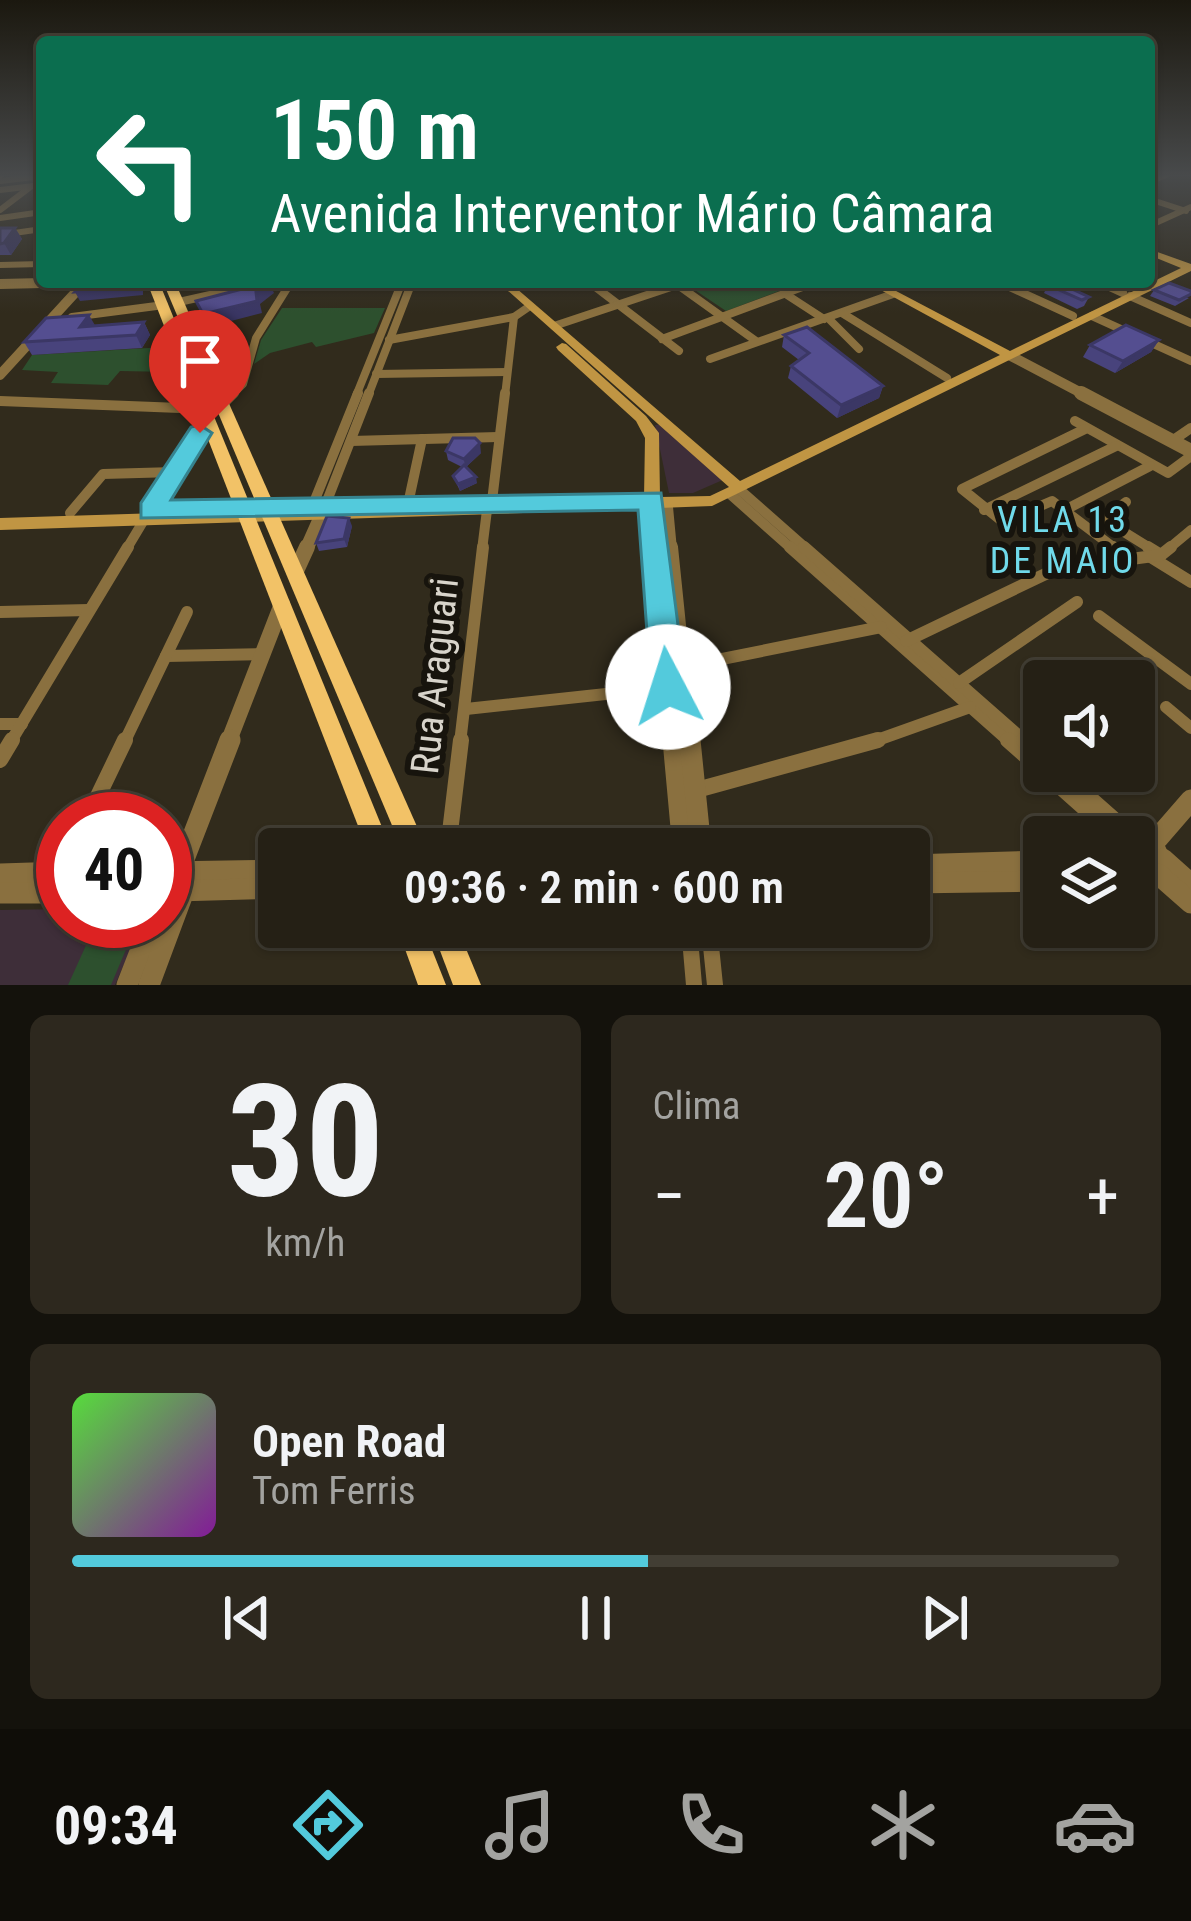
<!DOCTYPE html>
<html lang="pt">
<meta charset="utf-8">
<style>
:root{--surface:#252015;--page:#2d281e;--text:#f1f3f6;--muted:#a3a3a0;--line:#423e34;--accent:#53cadc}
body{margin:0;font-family:"Roboto Condensed",sans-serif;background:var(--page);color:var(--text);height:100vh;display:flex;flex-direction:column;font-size:45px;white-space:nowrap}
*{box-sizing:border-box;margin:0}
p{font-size:39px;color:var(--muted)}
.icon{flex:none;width:66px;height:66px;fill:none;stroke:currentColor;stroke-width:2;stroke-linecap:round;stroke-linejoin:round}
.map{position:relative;height:985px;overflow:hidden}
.drawer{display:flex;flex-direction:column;gap:30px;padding:30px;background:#14120c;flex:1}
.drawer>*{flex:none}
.banner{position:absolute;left:36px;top:36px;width:1119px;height:252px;border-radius:12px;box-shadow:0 3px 9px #0004,0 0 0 3px var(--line);background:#0b6e4f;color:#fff;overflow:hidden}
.tools{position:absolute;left:1023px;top:660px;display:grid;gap:24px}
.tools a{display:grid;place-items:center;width:132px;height:132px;border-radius:12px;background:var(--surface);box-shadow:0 3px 9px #0004,0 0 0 3px var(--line);font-size:60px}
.speed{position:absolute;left:36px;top:792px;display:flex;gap:24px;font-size:60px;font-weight:700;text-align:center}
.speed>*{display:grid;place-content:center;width:156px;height:156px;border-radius:50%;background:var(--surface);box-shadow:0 3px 9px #0004,0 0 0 3px var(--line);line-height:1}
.speed .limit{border:18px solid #d22;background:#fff;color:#111}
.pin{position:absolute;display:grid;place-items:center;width:102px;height:102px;color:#fff;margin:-123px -51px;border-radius:50% 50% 50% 0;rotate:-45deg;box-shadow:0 0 12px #0007}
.pin .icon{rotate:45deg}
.me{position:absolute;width:132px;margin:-66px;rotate:355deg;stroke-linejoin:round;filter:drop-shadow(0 0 9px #0008)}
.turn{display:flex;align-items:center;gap:42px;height:252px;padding:0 36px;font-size:54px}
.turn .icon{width:156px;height:156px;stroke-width:2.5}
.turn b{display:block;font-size:84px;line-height:102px}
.big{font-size:90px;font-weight:600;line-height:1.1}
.drawer .widget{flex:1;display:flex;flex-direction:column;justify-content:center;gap:18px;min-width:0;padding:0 42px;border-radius:18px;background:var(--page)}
.drawer .dial{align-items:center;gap:0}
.dial b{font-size:156px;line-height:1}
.song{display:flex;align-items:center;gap:36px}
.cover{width:144px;height:144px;border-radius:18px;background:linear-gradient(135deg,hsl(110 70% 55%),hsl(290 70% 35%))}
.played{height:12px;border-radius:6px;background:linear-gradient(90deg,var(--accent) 55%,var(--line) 55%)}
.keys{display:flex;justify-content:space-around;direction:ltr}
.heat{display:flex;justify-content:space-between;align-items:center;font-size:66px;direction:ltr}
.drawer .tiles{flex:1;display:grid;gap:30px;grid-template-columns:1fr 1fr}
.widget:last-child{grid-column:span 2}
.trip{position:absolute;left:258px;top:828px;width:672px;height:120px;border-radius:12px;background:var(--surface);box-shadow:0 3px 9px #0004,0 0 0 3px var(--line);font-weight:600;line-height:120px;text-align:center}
.dock{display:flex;height:192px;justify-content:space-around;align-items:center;background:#0f0d08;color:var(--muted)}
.dock .icon{width:84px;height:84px}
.dock .active{color:var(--accent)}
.dock b{font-size:54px;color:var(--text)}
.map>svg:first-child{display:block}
.education{fill:#3e2e39}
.green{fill:#2d502e}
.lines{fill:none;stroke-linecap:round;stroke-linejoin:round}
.minor-far4{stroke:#8a703f;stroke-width:6}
.minor-far3{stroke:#8a703f;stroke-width:8}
.minor-far2{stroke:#8a703f;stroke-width:10}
.minor-far1{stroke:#8a703f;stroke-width:12}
.minor{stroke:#8a703f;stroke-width:16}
.tertiary-far3{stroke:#8a703f;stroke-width:10}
.tertiary-far2{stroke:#8a703f;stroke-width:14}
.tertiary-far1{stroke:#8a703f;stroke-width:16}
.tertiary{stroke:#8a703f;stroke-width:21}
.secondary{fill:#c09543;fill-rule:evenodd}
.trunk{fill:#f2c267;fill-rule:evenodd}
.wall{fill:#48437c}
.shaded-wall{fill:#3b3765}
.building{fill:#544e90;stroke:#3b3765;stroke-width:3}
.route{fill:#53cadc;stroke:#36838f;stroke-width:3}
.labels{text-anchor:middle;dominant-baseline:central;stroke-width:12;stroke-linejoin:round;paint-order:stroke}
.neighbourhood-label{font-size:36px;letter-spacing:3px;fill:#70daea;stroke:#17140d}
.near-street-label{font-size:39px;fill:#d8d4cb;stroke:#17140d}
</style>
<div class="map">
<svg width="1191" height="985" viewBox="0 0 1191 985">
<rect width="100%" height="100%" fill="#312b1c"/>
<!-- education -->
<g class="education">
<path d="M664,424L725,479L693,493H669L655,425Z"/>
<path d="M63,909V921H143L115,985H0V910Z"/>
</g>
<!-- green -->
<g class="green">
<path d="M683,282H803L726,311Z"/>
<path d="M282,308H385L374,333L316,347L312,342L270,353L254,364L261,340Z"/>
<path d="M165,347L172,372L120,371L108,385L51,383L58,372L22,370L32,355Z"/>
<path d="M97,921H138L111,985H68Z"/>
</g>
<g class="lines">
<!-- minor-far4 -->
<g class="minor-far4">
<path d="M0,181L42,176"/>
<path d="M1149,182L1166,175"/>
<path d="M0,190L42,185"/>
<path d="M1149,199L1186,211"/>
<path d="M0,210L29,188"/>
<path d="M0,218L42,212"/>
<path d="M1149,226L1191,207"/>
<path d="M0,235L42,229"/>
<path d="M0,265L42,264"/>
</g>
<!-- minor-far3 -->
<g class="minor-far3">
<path d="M589,282L679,351"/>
<path d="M999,282L1073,316"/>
<path d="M1099,282L1123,293"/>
<path d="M675,283L756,341"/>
<path d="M784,293L824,319"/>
<path d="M1130,296L1191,323"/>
<path d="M179,302L268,282"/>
<path d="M842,313L947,378"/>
<path d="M1092,316L1191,361"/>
<path d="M72,317L164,305"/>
<path d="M828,318L859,349"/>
<path d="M554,326L677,285"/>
<path d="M662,339L816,282"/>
<path d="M389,340L514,317"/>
<path d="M710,359L893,294"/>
<path d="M376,374L507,372"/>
<path d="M231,396L243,384L256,338L291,282"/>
<path d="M356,396L402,282"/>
<path d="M368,396L412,282"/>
<path d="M505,396L514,317L530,306"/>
</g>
<!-- minor-far2 -->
<g class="minor-far2">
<path d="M0,401L206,409"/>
<path d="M223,404L234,393"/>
<path d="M1075,421L1168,473L1191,456"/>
<path d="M1085,429L962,489L1003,522L1052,501L1117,550"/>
<path d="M351,441L498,437"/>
<path d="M1172,441L1191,428"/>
<path d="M740,490L808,550"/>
<path d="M730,494L793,550"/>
<path d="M492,501L505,393"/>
<path d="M1126,502L1103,519L1153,550"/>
<path d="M408,504L422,439"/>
<path d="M325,506L369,393"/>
<path d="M312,507L358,393"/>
<path d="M984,510L1116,446"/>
<path d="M1065,510L1150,466"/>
<path d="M151,511L209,419"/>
<path d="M70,513L103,474L175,472"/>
<path d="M126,550L144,520"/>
<path d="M482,550L487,510"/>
<path d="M1167,550L1191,530"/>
</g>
<!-- minor-far1 -->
<g class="minor-far1">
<path d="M790,547L1011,743"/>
<path d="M804,547L1027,743"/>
<path d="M1113,547L1126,557"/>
<path d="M1148,547L1161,555"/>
<path d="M1149,556L1191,582"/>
<path d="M0,612L89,610"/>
<path d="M1099,616L1191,684"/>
<path d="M906,641L1056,569L1161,555L1171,547"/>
<path d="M166,656L263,654"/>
<path d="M682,667L881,627"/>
<path d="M959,683L1077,602"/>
<path d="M1166,707L1191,728"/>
<path d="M466,709L671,687"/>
<path d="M0,724H22"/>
<path d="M10,743L128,547"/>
<path d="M124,743L187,612"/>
<path d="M460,743L483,547"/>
<path d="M869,743L970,707"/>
</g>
<!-- minor -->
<g class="minor">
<path d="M1008,740L1117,837"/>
<path d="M1024,740L1044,758"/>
<path d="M0,760L12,740"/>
<path d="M1059,771L1137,840"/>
<path d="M693,791L878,740"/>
<path d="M87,819L125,740"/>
<path d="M413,845L450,835"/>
<path d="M448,849L461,740"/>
<path d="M689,927L694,985"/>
<path d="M709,927L715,985"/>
</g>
<!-- tertiary-far3 -->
<g class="tertiary-far3">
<path d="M0,284L85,282"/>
<path d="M1011,356L1087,396"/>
<path d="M0,375L85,282"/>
</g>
<!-- tertiary-far2 -->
<g class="tertiary-far2">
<path d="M1081,393L1191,451"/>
<path d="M652,507L656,550"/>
<path d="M666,507L670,550"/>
<path d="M306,550L322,514"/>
</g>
<!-- tertiary-far1 -->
<g class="tertiary-far1">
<path d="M656,547L673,743"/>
<path d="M670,547L690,743"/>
<path d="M296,571L307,547"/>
<path d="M228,743L282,604"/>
</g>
<!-- tertiary -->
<g class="tertiary">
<path d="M673,740L683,849"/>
<path d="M690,740L701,849"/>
<path d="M1134,843L1155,849L1164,869L1149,873L1134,860"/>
<path d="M1145,843L1158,838L1191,800"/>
<path d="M1163,859L1191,884"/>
<path d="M909,865L1044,861"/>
<path d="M165,872L279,870"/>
<path d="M0,874L63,872"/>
<path d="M1158,874L1191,903"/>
<path d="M909,883L1044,881"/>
<path d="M165,890L179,872L230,740"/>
<path d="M176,891L279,888"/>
<path d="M0,893H63"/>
<path d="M127,985L152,921"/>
<path d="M149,985L184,891L179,872"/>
</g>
<!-- secondary -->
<g class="secondary">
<path d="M0,175H6L0,179Z"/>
<path d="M1149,249L1191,264V271L712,506L659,508L652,513L645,509L0,530V518L644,498L645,438L636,421L558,350L556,347L562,343L566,344L646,416L659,433L660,497L710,496L729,487L498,282H509L740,481L1000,355L866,282H879L1010,351L1181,268L1149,255Z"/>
</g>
<!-- trunk -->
<g class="trunk">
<path d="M147,282H159L391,849H367Z"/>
<path d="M163,282H175L427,849H402Z"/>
<path d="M397,927H423L446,985H418Z"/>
<path d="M431,927H457L481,985H453Z"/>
</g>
</g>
<!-- wall -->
<g class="wall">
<path d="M0,228H15L22,239L11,255H0Z"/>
<path d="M1048,285L1089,297L1084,306L1077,309L1044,293Z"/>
<path d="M1154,290L1189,298L1175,306L1150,296Z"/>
<path d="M144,322L150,335L142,348L32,355L24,342L95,326Z"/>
<path d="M784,335L883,386L879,398L837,418L788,378L791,366L799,360L782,347Z"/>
<path d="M1159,340L1151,352L1115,373L1083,357L1090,345Z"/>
<path d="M446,451L481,453L466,467L477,483L460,491L453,476L462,467L448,460Z"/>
<path d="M352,526L347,547L319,551L316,543Z"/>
</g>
<!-- shaded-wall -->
<g class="shaded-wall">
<path d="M15,228L22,239L11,255L4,243Z"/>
<path d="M138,282L143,284V295L80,301L75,292Z"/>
<path d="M269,282L274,293L260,304L262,313L208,327L203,314L256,292Z"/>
<path d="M89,315L96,327L87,340L80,327Z"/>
<path d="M144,322L150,335L142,348L136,335Z"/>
<path d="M1159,340L1151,352L1115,373L1123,361Z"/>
<path d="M883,386L879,398L837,418L841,405Z"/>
<path d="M480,443L481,453L465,468L464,459Z"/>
<path d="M476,477L477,483L460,491L458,484Z"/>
<path d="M349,518L352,526L347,547L344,539Z"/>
</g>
<!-- building -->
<g class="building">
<path d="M0,228H15L4,243L0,244Z"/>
<path d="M85,282H138V287L75,292Z"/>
<path d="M269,282L256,292L257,301L203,314L196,301Z"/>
<path d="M1057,282L1089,297L1082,300L1048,285Z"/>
<path d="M1169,283L1191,291V294L1179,300L1154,290Z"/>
<path d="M89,315L80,327L144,322L136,335L24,342L46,318Z"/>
<path d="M1126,325L1159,340L1123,361L1090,345Z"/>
<path d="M807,327L883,386L841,405L791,366L809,353L784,335Z"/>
<path d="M453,438H475L480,443L464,459L446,451Z"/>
<path d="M464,465L476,477L458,484L453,476Z"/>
<path d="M327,516L349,518L344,539L316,543Z"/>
</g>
<!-- sky -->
<linearGradient id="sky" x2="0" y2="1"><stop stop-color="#1b180f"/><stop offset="0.56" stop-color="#484a4b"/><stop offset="1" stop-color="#484a4b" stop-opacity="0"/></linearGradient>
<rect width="1191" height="313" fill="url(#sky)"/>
<!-- route -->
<path class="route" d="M200,425L212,433L171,500L661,493L686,687L680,698L668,703L656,698L651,687L638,510L141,518V503L191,427Z"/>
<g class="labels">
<!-- neighbourhood labels -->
<g class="neighbourhood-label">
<text x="1063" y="520">VILA 13<tspan x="1063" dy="41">DE MAIO</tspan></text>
</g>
<!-- near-street labels -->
<g class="near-street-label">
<text transform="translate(435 676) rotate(-84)">Rua Araguari</text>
</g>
</g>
</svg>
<div class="tools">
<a><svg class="icon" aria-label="sound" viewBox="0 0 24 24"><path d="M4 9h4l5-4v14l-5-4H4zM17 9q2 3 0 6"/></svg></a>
<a><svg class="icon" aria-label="layers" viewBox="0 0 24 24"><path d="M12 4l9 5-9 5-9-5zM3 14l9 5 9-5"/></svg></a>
</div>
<div class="speed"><div class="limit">40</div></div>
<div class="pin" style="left:200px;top:433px;background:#d93025"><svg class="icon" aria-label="arrive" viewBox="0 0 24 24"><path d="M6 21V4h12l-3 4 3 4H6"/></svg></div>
<svg class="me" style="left:668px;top:687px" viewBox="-20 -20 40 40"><circle r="19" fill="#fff"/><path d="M0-13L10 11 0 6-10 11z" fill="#53cadc"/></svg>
<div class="trip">09:36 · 2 min · 600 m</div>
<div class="banner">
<div class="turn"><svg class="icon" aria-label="left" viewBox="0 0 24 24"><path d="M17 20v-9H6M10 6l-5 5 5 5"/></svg><div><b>150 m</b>Avenida Interventor Mário Câmara</div></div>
</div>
</div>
<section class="drawer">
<div class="tiles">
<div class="widget dial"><b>30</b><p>km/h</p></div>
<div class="widget"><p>Clima</p>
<div class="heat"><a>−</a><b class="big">20°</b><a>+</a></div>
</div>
<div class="widget">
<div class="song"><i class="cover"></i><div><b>Open Road</b><p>Tom Ferris</p></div></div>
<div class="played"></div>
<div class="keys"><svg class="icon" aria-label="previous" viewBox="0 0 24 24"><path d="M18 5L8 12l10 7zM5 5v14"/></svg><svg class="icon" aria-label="pause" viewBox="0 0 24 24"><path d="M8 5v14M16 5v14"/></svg><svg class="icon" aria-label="next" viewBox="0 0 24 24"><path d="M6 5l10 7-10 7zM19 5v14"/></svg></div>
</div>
</div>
</section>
<nav class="dock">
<b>09:34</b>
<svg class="icon active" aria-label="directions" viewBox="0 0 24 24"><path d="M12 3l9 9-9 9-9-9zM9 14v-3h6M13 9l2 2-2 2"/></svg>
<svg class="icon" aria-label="music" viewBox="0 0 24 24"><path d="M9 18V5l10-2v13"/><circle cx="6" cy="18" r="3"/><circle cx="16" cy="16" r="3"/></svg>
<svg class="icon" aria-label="phone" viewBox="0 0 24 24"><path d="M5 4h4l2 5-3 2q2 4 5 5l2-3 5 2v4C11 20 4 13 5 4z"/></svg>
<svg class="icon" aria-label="climate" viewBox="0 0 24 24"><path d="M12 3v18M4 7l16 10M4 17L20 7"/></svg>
<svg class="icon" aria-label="car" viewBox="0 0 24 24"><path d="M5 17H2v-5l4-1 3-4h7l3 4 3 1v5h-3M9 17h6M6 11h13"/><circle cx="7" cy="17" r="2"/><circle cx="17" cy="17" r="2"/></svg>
</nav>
